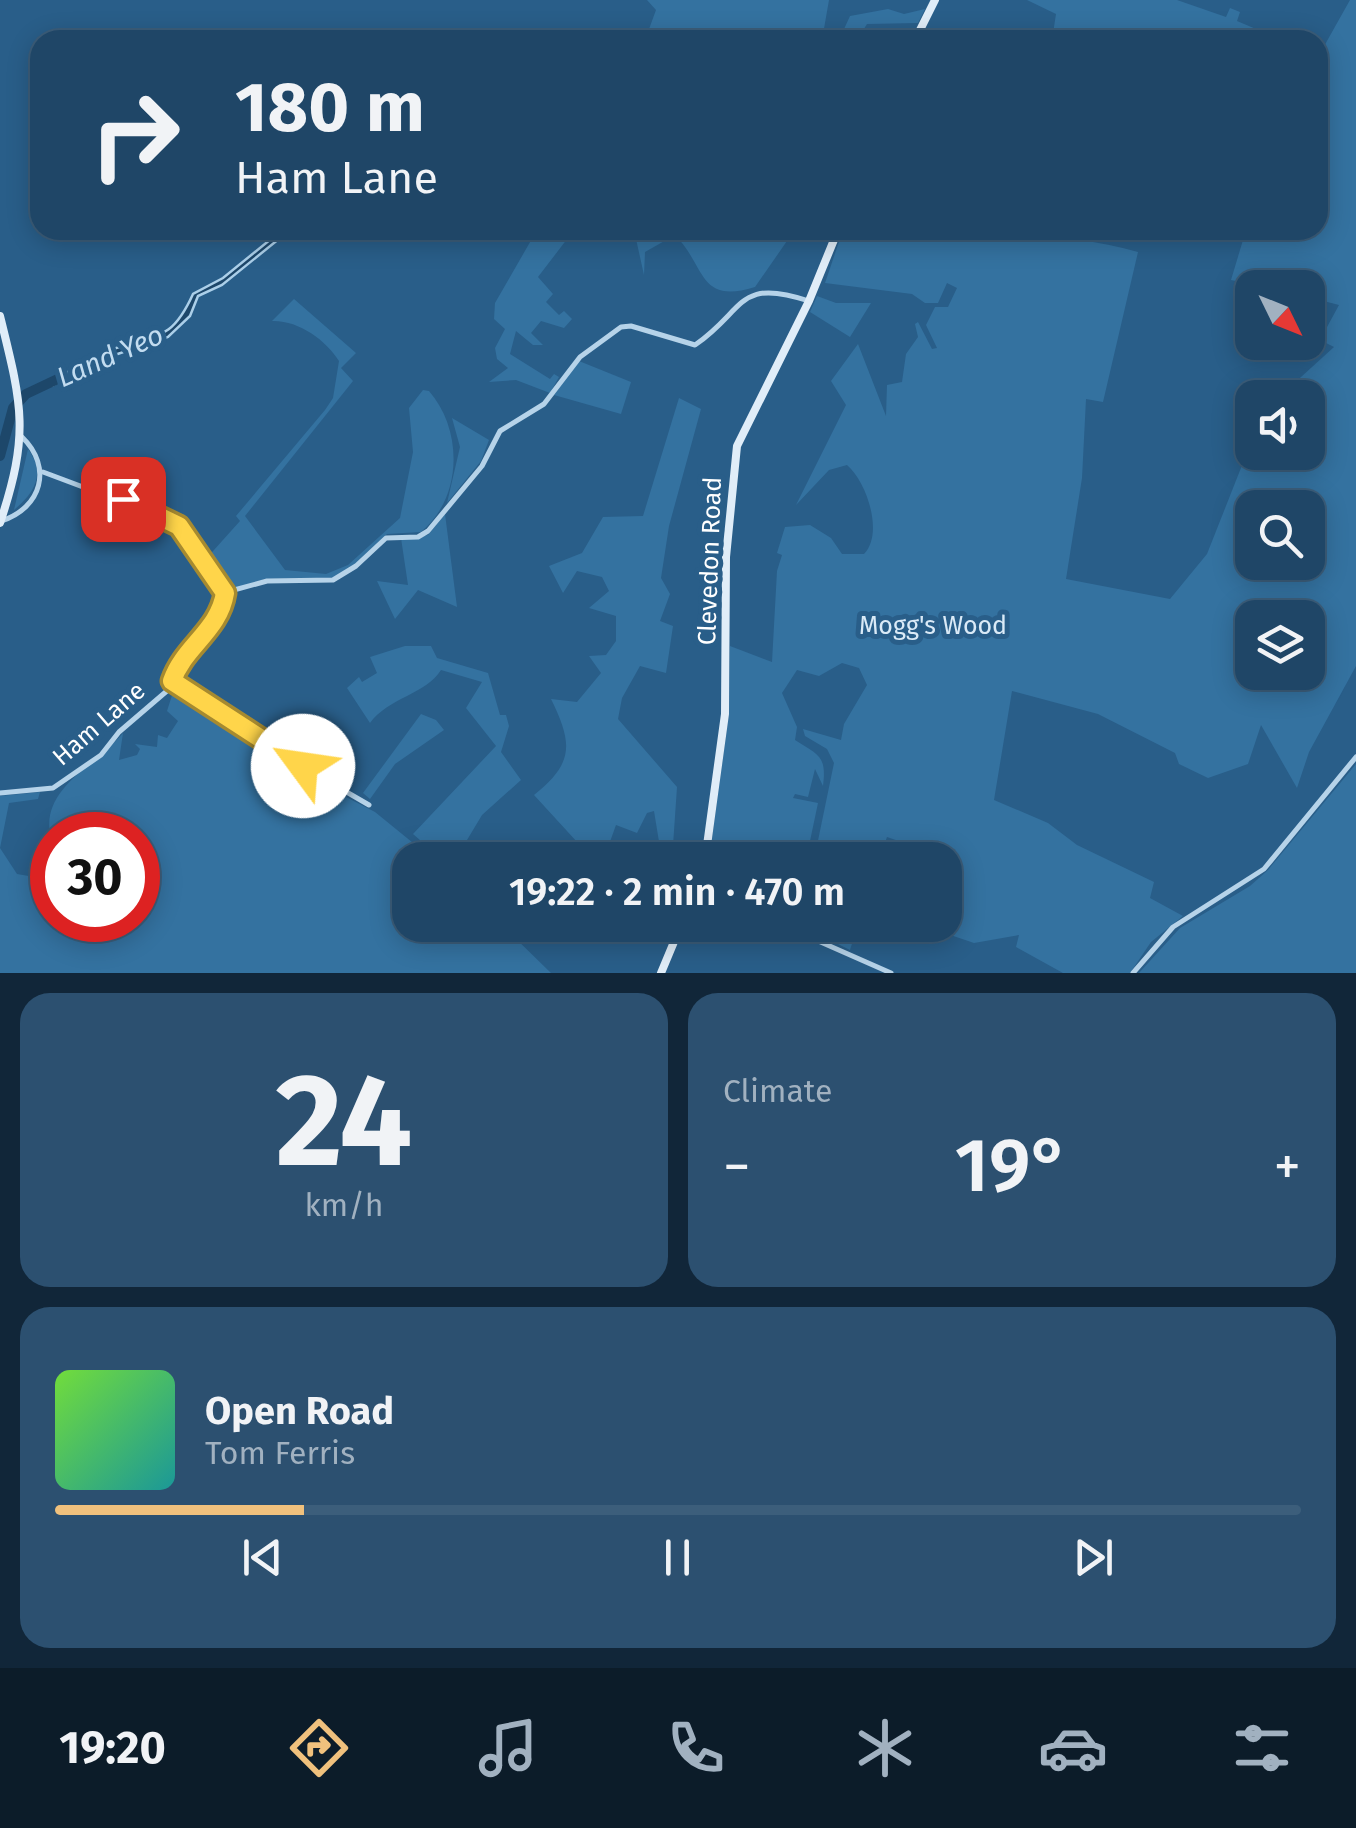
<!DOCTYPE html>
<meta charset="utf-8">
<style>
:root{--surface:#1f4667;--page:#2c5070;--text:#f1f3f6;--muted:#a1b1c0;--line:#3c5e7b;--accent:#f0c17d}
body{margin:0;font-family:"Fira Sans",sans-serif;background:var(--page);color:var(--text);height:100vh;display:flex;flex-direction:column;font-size:38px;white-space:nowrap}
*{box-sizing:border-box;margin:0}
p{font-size:32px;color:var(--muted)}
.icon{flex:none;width:55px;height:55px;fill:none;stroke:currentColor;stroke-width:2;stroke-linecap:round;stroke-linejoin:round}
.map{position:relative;height:973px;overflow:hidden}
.details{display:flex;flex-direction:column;gap:20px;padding:20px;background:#112639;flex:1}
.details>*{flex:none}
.top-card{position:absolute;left:30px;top:30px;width:1298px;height:210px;border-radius:30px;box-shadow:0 5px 25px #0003,0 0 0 2px var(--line);background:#1f4667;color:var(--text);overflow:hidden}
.needle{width:65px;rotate:133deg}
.controls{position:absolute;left:1235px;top:270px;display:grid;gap:20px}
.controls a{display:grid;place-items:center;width:90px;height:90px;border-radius:20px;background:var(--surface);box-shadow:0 5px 25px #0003,0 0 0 2px var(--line);font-size:50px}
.speed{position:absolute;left:30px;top:812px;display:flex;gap:20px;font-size:50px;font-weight:700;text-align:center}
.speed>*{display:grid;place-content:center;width:130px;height:130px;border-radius:50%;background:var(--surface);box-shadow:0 5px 25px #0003,0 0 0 2px var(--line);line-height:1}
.speed .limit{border:15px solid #d22;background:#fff;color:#111}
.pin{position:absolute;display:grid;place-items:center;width:85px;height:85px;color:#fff;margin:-42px;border-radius:20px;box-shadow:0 5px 15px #0006}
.me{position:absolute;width:110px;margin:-55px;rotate:301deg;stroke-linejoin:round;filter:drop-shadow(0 0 8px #0008)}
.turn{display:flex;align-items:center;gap:35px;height:210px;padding:0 40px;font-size:45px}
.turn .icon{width:130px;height:130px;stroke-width:2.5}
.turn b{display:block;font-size:70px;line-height:85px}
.big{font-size:75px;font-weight:600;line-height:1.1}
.details .widget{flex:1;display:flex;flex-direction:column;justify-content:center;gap:15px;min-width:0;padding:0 35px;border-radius:30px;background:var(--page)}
.details .dial{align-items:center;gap:0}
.dial b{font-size:130px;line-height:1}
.song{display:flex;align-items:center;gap:30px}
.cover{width:120px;height:120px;border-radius:15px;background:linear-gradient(135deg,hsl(100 70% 55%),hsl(180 70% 35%))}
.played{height:10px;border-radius:5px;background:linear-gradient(90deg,var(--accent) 20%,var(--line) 20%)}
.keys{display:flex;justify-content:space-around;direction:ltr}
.heat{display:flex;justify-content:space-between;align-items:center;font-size:55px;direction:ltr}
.details .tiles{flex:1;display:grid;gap:20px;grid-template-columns:1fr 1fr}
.widget:last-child{grid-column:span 2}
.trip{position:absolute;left:392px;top:842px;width:570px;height:100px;border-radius:30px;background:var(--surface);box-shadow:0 5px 25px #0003,0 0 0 2px var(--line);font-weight:600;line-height:100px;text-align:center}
.dock{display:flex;height:160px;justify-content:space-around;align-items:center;background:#0c1c29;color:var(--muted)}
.dock .icon{width:70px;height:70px}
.dock .active{color:var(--accent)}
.dock b{font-size:45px;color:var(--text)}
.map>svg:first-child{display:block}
.green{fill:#3472a0;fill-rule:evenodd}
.water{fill:#1d476a;stroke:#abcfe9;stroke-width:2.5}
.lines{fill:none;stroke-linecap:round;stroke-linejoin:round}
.river{stroke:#1d476a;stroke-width:10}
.minor{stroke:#b6d3e9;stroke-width:5}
.secondary{stroke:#e0edf8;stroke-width:8}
.route-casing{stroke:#a68a30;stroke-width:25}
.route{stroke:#ffd54a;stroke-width:18}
.labels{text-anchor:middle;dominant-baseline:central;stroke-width:10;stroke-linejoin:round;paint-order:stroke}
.street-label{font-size:25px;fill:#fff;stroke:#295e89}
.park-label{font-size:25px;fill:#daeaf7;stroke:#295e89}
.water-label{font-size:28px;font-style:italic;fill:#c2dcf0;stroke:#295e89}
</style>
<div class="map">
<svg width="1356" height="973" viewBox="0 0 1356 973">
<rect width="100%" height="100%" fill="#295e89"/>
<!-- green -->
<g class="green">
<path d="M647,0H829L822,40H645L656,10Z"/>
<path d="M1027,0H1177L1226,17L1230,8L1240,12L1237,21L1282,40H1052L1056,14Z"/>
<path d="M1350,0H1356V666L1309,752L1297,788L1261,725L1248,764L1208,778L1179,764L1175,753L1098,714L1012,691L994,800L1048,823L1077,845L1154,882L1150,898L1183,916L1151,942L1130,973H1063L1016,947L1019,935L974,943L924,926L945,925V860H936L928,851L887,837L879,860H814L834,763L827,749L805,736L803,729L841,740L844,724L867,685L859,668L842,663L819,676L797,670L782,693L797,727L795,740C818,755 827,755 823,786L815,769L808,797L795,794L793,798L818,803L806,860L730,856L709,860L729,714L730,646L772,662L777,571L782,555L777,553L785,527L810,525L831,538L842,554H864C884,534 867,482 847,465L829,470L796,505L846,405L831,381L858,344L886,416L887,385L902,382L906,354L918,337L915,324L918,322L932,349L937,348L926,325L935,307H948L957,288L947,283L938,303H925L912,294L825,283L843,230C935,230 1050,227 1138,252L1103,402L1086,399L1082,478L1066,579L1170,599L1207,554L1252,440V452H1308V398L1279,397L1334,347L1320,340L1339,305L1308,297V288L1266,287L1231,280L1246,230H1318V57ZM1252,508H1308V562H1252ZM1252,618H1308V672H1252Z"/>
<path d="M888,9L904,14L925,9L918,23L867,24L857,40H839L850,16Z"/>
<path d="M537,230H574L538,277L553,294L546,302L559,315L564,311L572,319L564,328L541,321L531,333L543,345H533L516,331L510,354L550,379L554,374L559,377L550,393L516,380L489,382L508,368L497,359L495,348L505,329L494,319L495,303Z"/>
<path d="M634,230H781L777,237L787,241L755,287C698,305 706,266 675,235L645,252L644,275Z"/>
<path d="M817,296L836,303H871L850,337L810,312Z"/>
<path d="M294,299L356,353L341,368L353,381L245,516L285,570L326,574L348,565L400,518L413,452L409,408L423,390L429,391C463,430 463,497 421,532L387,534L355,565L332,578L264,579L226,592L205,560L240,521L236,516L325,410L333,398L339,361C326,340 298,320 272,321Z"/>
<path d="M579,361L631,382L621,414L554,395Z"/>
<path d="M679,398L701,409L669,526L661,578L670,594L660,621L673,626L666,673L640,666L622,698L618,719L677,787L672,860H662L654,811L647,813L637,833L616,825L607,850L578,843L534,795C574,763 573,744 551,699L577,702L601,673L589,656L606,655L616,641V616L589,608L609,591L602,577L577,571L563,593L549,566L582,553L603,517L643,516Z"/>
<path d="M452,418L489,440L481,461L447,503L460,447Z"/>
<path d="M28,449C46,474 35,492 14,510Z"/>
<path d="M445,514L457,607L418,590L395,619L377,581L408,585L401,538L428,535Z"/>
<path d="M405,646H431L437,658L488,673L500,715H506L509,726L501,752L521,780L482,815L455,860H443L413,834L496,746L466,708L482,682L441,670C426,694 388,698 370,723L347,688L359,677L362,682L377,673L370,657Z"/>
<path d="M175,686L317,782L375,812L434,860H410V925H502L551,973H0V796L40,792L38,799L9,803L0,848L17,874L52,880V920H138V835H52V842C36,790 93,768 123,733L119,760L137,755L140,749L135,744L157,747L158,735L167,738L178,721L167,711Z"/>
<path d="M421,714L436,720L444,730L395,764L370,799L363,793Z"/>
<path d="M326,724L336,726L335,744L319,756L304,754L301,743Z"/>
<path d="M1356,764V973H1139L1180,928L1250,886L1268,870Z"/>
<path d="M800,925H858L850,950Z"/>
</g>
<!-- water -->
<path class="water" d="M282,230H290L222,285L198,296L190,316L168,337L97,361L53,385L52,380C71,372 88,359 108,351C154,333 170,345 193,294L223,278Z"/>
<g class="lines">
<!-- river -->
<path class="river" d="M0,456L13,408L26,394L62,377"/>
<!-- minor -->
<g class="minor">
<path d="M43,472L171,520L191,542L223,593L267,581L333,580L356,566L386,538L418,537L428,531L482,466L500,431L544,404L580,357L621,327L631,326L695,345C746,310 736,277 809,301"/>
<path d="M1,521C42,508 53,467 22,437"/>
<path d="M172,681L243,732L369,805"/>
<path d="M0,793L53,788L101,755L119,732L168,690L181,658L214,623L225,593"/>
<path d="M782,925L891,973"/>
<path d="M1133,973L1173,927L1264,869L1356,757"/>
</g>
<!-- secondary -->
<g class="secondary">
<path d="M915,40L935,0"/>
<path d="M0,316C22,405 30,433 0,523"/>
<path d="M705,860L725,714L726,557L737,446L809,301L838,230"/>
<path d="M661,973L681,925"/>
</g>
</g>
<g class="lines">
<!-- route casing -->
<g class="route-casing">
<path id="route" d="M123,499L179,526L225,593C219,631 184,646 172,681L303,766"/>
</g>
<!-- route -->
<use href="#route" class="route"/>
</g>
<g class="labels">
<!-- street labels -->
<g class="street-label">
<text transform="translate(710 561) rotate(-88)">Clevedon Road</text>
<text transform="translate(99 724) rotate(-41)">Ham Lane</text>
</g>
<!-- park labels -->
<g class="park-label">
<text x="933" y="626">Mogg's Wood</text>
</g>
<!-- water labels -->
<g class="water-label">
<text transform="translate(110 356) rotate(-24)">Land Yeo</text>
</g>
</g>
</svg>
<div class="controls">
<a><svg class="needle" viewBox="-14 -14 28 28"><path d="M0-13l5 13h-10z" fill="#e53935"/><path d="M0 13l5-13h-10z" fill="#a1b1c0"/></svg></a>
<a><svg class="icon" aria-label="sound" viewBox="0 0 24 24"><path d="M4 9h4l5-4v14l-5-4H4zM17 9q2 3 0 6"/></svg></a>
<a><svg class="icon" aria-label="search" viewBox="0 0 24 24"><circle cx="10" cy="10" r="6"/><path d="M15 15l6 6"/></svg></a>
<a><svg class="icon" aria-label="layers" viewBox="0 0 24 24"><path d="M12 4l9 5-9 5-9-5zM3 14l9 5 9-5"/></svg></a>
</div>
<div class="speed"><div class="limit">30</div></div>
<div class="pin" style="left:123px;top:499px;background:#d93025"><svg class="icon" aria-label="arrive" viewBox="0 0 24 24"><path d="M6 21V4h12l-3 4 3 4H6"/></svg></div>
<svg class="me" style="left:303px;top:766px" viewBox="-20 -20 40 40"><circle r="19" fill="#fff"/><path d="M0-13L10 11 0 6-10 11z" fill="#ffd54a"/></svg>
<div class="trip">19:22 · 2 min · 470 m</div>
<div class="top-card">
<div class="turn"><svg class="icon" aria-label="right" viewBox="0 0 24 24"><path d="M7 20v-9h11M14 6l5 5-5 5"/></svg><div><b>180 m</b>Ham Lane</div></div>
</div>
</div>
<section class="details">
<div class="tiles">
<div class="widget dial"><b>24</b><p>km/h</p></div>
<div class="widget"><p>Climate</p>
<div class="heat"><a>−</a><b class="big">19°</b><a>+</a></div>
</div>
<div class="widget">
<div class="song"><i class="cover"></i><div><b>Open Road</b><p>Tom Ferris</p></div></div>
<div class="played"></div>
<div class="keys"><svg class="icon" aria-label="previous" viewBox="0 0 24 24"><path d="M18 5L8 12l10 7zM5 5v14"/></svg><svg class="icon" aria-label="pause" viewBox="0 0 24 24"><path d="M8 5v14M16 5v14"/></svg><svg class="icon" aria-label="next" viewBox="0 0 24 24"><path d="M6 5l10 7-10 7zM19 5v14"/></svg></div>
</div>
</div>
</section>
<nav class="dock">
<b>19:20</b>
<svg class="icon active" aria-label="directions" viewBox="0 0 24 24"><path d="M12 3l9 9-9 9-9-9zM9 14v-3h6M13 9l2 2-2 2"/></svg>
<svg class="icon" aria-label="music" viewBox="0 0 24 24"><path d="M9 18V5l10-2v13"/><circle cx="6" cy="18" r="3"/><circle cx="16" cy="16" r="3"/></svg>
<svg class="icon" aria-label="phone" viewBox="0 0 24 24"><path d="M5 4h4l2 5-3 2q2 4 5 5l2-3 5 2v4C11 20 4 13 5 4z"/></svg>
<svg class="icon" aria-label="climate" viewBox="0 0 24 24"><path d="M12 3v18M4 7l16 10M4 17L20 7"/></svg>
<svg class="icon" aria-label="car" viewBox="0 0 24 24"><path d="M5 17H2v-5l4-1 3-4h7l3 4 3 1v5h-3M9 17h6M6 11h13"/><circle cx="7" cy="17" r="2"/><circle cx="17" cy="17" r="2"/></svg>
<svg class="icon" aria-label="filters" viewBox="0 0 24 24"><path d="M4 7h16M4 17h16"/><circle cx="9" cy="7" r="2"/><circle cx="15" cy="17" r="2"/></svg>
</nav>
